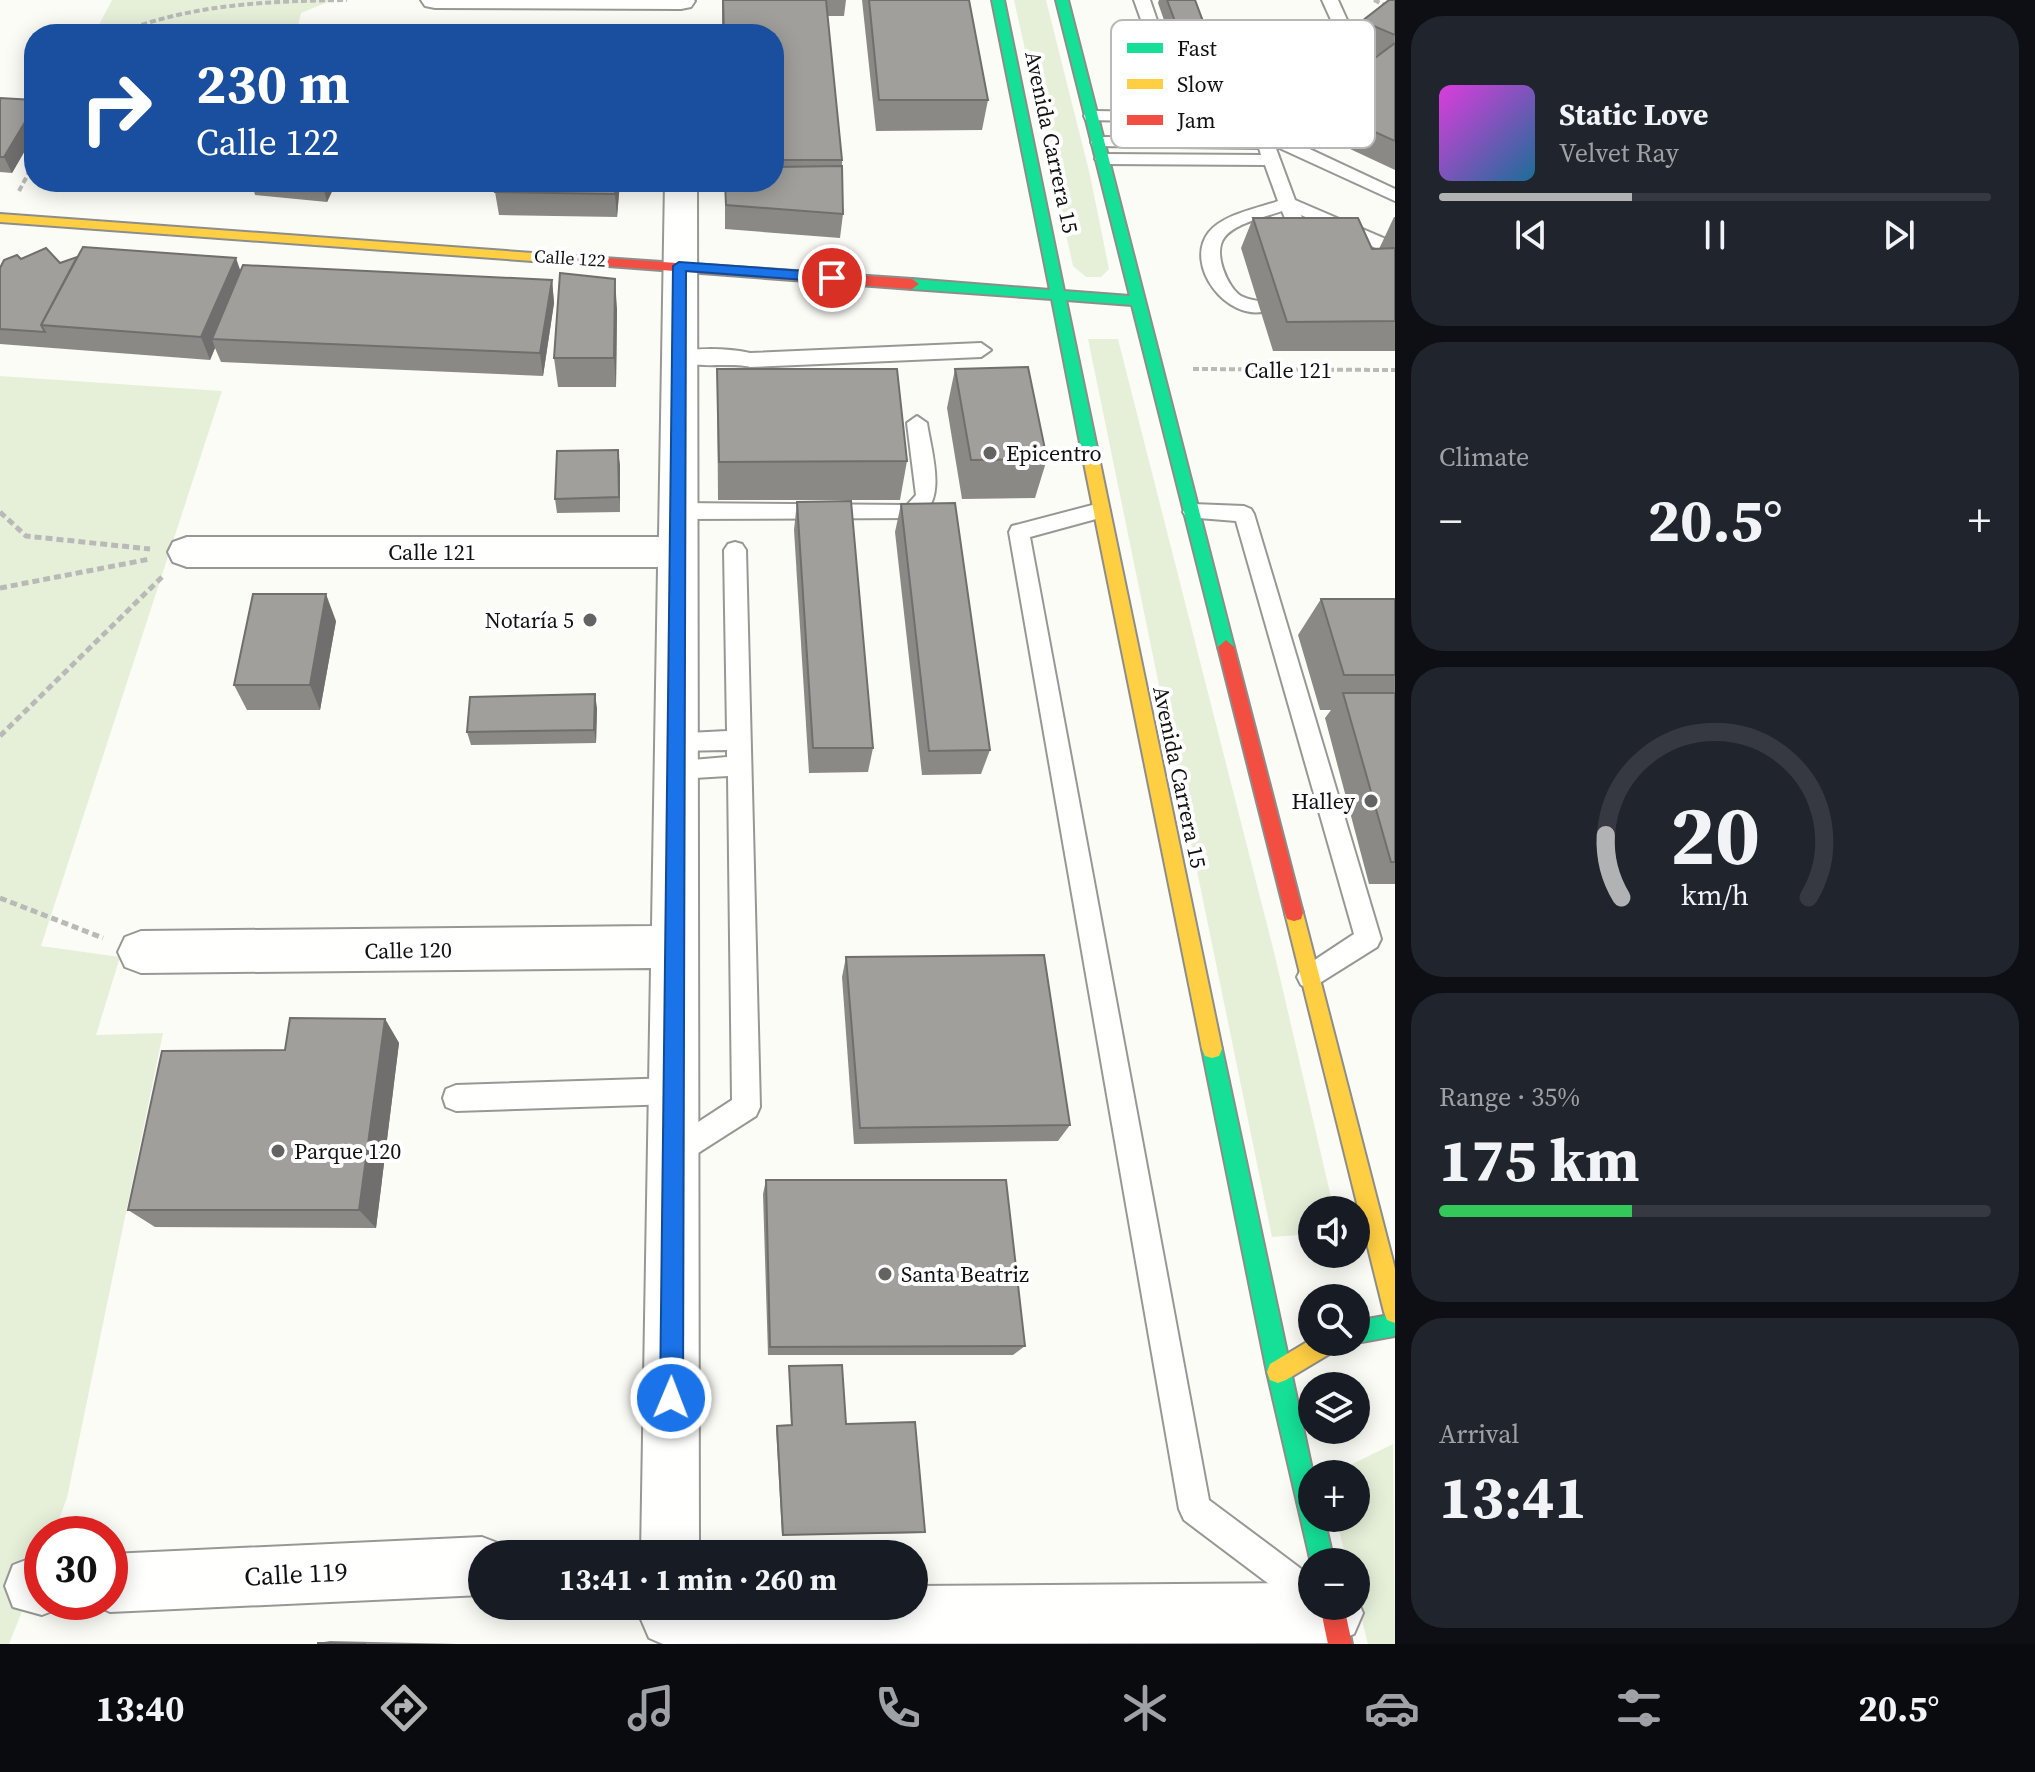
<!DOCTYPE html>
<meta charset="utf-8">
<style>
:root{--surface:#171b24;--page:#20242c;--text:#f1f3f6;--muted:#9ea1a6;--line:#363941;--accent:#b1b2b3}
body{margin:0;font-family:"Source Serif 4",serif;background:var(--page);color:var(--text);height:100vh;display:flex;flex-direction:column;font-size:30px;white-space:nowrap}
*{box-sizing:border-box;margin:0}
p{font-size:26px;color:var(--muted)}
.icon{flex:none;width:44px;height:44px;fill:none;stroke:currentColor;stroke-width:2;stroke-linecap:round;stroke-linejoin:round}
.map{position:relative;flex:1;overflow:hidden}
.details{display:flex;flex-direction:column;gap:16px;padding:16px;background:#0d0f14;width:640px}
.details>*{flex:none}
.guide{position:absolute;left:24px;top:24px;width:760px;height:168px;border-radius:32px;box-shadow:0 4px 20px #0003;background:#1a4fa0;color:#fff;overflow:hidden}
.controls{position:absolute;left:1298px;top:1196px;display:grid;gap:16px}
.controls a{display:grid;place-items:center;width:72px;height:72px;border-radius:50%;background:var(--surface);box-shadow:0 4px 20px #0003;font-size:40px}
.speed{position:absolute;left:24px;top:1516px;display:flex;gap:16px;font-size:40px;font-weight:700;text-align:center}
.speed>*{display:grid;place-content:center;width:104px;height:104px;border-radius:50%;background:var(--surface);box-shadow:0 4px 20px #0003;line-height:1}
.speed .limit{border:12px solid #d22;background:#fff;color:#111}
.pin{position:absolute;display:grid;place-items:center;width:68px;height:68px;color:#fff;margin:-34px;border:4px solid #fff;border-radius:50%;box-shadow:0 2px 8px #0007}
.me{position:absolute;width:88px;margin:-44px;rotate:1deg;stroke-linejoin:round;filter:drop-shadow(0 0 6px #0008)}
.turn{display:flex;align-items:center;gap:28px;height:168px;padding:0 40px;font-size:36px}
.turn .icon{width:104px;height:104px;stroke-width:2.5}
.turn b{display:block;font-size:56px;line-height:68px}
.big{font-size:60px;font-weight:700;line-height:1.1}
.details .tile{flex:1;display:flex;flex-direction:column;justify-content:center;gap:12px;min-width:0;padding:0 28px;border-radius:32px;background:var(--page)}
.details .dial{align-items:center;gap:0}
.dial svg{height:208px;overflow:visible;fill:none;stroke:var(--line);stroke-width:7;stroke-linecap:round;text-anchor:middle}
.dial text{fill:var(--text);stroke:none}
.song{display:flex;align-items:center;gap:24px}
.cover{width:96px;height:96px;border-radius:12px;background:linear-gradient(135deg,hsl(300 70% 55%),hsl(200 70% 35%))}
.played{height:8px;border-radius:4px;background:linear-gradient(90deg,var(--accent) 35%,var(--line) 35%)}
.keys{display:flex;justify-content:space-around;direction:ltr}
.heat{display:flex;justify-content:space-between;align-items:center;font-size:44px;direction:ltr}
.charge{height:12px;border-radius:6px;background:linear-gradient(90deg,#34c759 35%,var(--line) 0)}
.trip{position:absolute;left:468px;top:1540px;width:460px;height:80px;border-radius:40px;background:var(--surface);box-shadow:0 4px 20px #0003;font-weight:700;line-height:80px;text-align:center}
.tabs{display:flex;height:128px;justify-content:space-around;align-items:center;background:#090b0e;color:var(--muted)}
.tabs .icon{width:56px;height:56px}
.tabs .selected{color:var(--accent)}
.tabs b{font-size:36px;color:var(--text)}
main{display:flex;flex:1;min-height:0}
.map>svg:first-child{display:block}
.green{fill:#e6f0d9}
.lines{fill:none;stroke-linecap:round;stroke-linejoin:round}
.lane-casing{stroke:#979795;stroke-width:4}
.street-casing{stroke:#979795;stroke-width:4}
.fast-casing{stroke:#8d8d8b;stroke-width:4}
.slow-casing{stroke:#8d8d8b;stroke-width:4}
.jam-casing{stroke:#8d8d8b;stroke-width:4}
.path-far1{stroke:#b9b9b8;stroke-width:4;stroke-dasharray:6 3;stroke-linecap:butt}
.path{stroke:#b9b9b8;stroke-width:5;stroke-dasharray:7 4;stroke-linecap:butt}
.lane{fill:#fffffe;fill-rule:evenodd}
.street{fill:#fffffe;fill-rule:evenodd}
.fast{fill:#16e098;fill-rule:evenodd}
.slow{fill:#ffcf43;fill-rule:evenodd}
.jam{fill:#f24e42;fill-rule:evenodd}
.wall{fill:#8a8986}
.shaded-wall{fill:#706f6d}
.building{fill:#a09f9c;stroke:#706f6d;stroke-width:2}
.route{fill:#1a73e8;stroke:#114b97;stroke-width:2}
.poi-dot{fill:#636362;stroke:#fff;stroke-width:3}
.labels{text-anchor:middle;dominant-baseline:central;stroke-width:8;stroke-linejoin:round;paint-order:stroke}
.far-street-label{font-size:18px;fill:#111;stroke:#fff}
.street-label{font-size:22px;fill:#111;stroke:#fff}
.poi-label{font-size:22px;fill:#111;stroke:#fff;text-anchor:start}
.near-street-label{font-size:26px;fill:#111;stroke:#fff}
.key{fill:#fff;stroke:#b8b8b8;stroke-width:2}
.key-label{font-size:22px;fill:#111}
</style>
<main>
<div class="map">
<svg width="1395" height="1644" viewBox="0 0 1395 1644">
<rect width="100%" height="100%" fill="#fcfcf7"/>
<!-- green -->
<g class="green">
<path d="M112,0H333L301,13L296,34H94Z"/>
<path d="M1014,0H1046L1090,175L1109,269L1101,277H1086L1073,266Z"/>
<path d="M1088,339H1118L1275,956L1334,1210H1312V1234L1272,1237Z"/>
<path d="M0,376L222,391L41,946L120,957L96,1035L163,1033L67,1498L53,1534H42V1561L9,1644H0Z"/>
<path d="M1393,1444L1395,1644H1368L1356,1597V1562H1347L1336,1518H1356V1474H1332Z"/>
</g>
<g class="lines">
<!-- lane casing -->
<g class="lane-casing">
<g id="lane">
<path d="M1134,0H1150L1180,87L1252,90L1260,108L1340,55L1341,42L1322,0H1338L1357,42L1356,57L1264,120L1269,130L1395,189V201L1275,146L1295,200L1395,243V253L1385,252L1301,215L1314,248L1311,252H1299L1282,211C1266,217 1235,223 1224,238C1213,253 1227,287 1241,296C1248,300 1257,300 1266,303L1268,307L1266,311C1227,322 1183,265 1209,232C1224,214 1257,209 1278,201L1265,165L1103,164L1095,159L1103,154L1261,155L1259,148L1093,146L1091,142L1093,138L1099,137L1255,138L1249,123L1086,120L1084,116L1086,112L1092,111L1245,113L1240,98H1183L1167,93Z"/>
<path d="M981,343L991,350L981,357L750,367C731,362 679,370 669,358C680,345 733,349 750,353Z"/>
<path d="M917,416L927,423C931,451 949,504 916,518L678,519L671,516L668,511L671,506L678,503L907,505L916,495L907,423Z"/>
<path d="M1100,503L1107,506L1110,511L1107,516L1030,537L1209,1500L1312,1577V1606H1324L1312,1613L1301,1608L1184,1520L1179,1509L1009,532L1012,526Z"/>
<path d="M1193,504L1244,506L1251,509L1254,514L1381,939L1377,947L1310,989L1301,985L1297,977L1301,969L1354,934L1236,521L1186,517L1183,512L1186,507Z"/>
<path d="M735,542L742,544L746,550L760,1107L756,1116L673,1169L663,1165L659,1155L663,1145L732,1100L728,776L677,779L669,776L665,769L669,762L727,757V750L676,751L668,748L664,741L668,734L727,731L724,550L728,544Z"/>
<path d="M674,1078L683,1082L687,1091L683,1100L674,1104L456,1111L446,1107L443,1098L446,1089L456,1085Z"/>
</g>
</g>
<!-- street casing -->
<g class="street-casing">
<g id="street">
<path d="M421,0H694L695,1L691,7L681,9L435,8L425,6Z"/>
<path d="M665,182H697L699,1554H641L651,968L141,973L125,967L118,952L125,937L141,931L652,926L658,567H187L173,562L168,552L173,542L187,537H659Z"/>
<path d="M482,1537L503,1545L506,1554H482V1595L110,1612L88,1602H110V1554Z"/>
<path d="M34,1557H42V1602H65L63,1607L42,1615L13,1607L5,1586L13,1565Z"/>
<path d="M1312,1583V1606H1356V1597L1363,1613L1354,1634L1333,1643L663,1644L649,1638L640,1617L645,1606H914V1586Z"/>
</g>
</g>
<!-- fast casing -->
<g class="fast-casing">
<g id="fast">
<path d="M992,0H1004L1064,291L1130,296L1056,0H1068L1234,647L1232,652H1220L1218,647L1132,305L1066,300L1098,453L1090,458L1082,453L1052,299L912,289L905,284L912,279L1050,290Z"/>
<path d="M1212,1040L1219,1042L1222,1049L1313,1474L1312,1518H1324L1334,1562H1312V1567L1267,1372L1202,1049L1205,1042Z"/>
<path d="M1395,1314V1336L1356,1343L1354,1342H1356V1321Z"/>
</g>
</g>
<!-- slow casing -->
<g class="slow-casing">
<g id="slow">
<path d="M0,214L560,255L567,259L560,263L0,222Z"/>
<path d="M1090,448L1098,453L1222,1049L1219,1056L1212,1058L1205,1056L1202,1049L1082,453Z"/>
<path d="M1294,905L1301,907L1303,913L1395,1269V1323L1387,1320L1384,1312L1285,913L1287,907Z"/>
<path d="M1312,1339V1342H1339L1336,1350L1286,1380L1278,1383L1270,1380L1267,1372L1270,1364Z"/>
</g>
</g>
<!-- jam casing -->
<g class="jam-casing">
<g id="jam">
<path d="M560,255L912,279L919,284L912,289L555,262V256Z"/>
<path d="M1226,640L1234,647L1303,913L1301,919L1294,921L1287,919L1285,913L1218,647Z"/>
<path d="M1320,1606H1344L1352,1644H1328Z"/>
</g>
</g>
<!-- path-far1 -->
<g class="path-far1">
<path d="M1374,0L1395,10"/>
<path d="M116,34C191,4 267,1 347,0"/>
<path d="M19,191L34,163"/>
<path d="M1193,369L1395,370"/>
</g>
<!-- path -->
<g class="path">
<path d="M0,512L26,536L150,549"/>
<path d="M0,588L150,559"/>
<path d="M0,736L163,576"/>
<path d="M0,898L103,938"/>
</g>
<!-- lane -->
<use href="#lane" class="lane"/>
<!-- street -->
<use href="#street" class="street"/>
<!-- fast -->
<use href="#fast" class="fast"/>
<!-- slow -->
<use href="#slow" class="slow"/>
<!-- jam -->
<use href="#jam" class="jam"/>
</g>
<!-- wall -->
<g class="wall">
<path d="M722,0H846L844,16H827L842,160L843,214L840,238L725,229V182H774V34H722Z"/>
<path d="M862,0H969L988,100L982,130L876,131Z"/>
<path d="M1159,0H1195L1204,24L1199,40H1171L1158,3Z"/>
<path d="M1395,0V170L1303,127L1313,104L1377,56L1352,45L1362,21Z"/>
<path d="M0,98L34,100V135L12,173L0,172Z"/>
<path d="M104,182H193L190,188Z"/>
<path d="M202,182H412L409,190L336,183L327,202L255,195L254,191L203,186Z"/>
<path d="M620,182L617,217L499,215L495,192Z"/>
<path d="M1394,217H1395V351H1273L1241,248L1253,218L1372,249H1379Z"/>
<path d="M21,259L60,263L240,271L552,280L554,303L543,376L221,362L215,348L210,360L0,344V268Z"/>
<path d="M617,309L616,387H558L554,358Z"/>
<path d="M717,369L907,461L900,500H718Z"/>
<path d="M955,369L1047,459L1035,498L962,499L947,408Z"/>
<path d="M618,450L620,512L557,513L555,499Z"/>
<path d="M797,502L873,748L868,772L809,773L794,530Z"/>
<path d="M901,504L990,750L981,774L922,775L895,532Z"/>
<path d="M1321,599H1395V884H1369L1325,718L1331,710H1320L1298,635Z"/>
<path d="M336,621L320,710H247L234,685Z"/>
<path d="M597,708L596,743L471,745L467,732Z"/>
<path d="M846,957L1070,1125L1058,1141L854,1144L842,977Z"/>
<path d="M385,1019L399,1043L376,1228L155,1227L128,1210L285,1050Z"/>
<path d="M766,1180L1025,1346L1013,1355H768L763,1194Z"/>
<path d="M789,1366L846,1424L923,1533L782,1535L776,1428L777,1426L791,1425Z"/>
<path d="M330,1641L458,1644H318V1643Z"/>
</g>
<!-- shaded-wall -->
<g class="shaded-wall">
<path d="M34,107V135L12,173L4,157Z"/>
<path d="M322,182H335L336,183L327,202Z"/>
<path d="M616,182H620L617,217L615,194Z"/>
<path d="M236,258L244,281L212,339L215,348L210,360L201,337Z"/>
<path d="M615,279L617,309L616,387L614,358Z"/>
<path d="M552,280L554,303L543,376L540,353Z"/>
<path d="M618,450L620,465V512L619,497Z"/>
<path d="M326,594L336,621L320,710L310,685Z"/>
<path d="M595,694L597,708L596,743L594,730Z"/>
<path d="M385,1019L399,1043L376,1228L359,1210Z"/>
</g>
<!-- building -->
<g class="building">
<path d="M723,0H826L842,160H774V34H724Z"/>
<path d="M869,0H969L988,100H879Z"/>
<path d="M1167,0H1195L1204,24H1176Z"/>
<path d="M1389,0H1395V35L1362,21Z"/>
<path d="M1395,43V141L1313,104Z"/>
<path d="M0,98L34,100V107L4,157H0Z"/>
<path d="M842,166L843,214L726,205L725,182H774V167Z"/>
<path d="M497,182H616L615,194L495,192Z"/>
<path d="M1253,218H1358L1372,249L1395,248V321L1287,322Z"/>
<path d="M83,247L236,258L201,337L41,325Z"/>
<path d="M46,248L60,263L77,257L41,325L45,332L0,329V268L4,260L17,255L21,259Z"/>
<path d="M243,265L552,280L540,353L212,339Z"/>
<path d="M560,273L615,279L614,358H554Z"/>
<path d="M1028,367L1047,459L971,460L955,369Z"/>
<path d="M717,369H897L907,461L719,462Z"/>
<path d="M618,450L619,497L555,499L557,451Z"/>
<path d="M851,501L873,748H813L797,502Z"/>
<path d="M955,503L990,750L929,751L901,504Z"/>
<path d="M253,594H326L310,685H234Z"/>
<path d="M1321,599H1395V675H1344Z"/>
<path d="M1343,693H1395V862H1391Z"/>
<path d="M595,694L594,730L467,732L470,697Z"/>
<path d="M1044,955L1070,1125L860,1128L846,957Z"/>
<path d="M290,1018L385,1019L359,1210H128L162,1051L285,1050Z"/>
<path d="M766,1180H1006L1025,1346L770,1347Z"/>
<path d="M842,1365L846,1424L915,1422L925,1532L783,1535L777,1426L792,1425L789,1366Z"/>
<path d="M318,1643L366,1644H318Z"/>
</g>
<!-- route -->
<path class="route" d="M679,262L832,273L839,278L832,282L686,271L683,1398L679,1406L671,1409L663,1406L660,1398L673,266Z"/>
<!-- markers -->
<g class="poi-dot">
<circle cx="990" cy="453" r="8"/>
<circle cx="590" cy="620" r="8"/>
<circle cx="1371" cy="801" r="8"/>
<circle cx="278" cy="1151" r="8"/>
<circle cx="885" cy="1274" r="8"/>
</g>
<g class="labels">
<!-- far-street labels -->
<g class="far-street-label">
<text transform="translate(570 258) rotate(4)">Calle 122</text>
</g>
<!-- street labels -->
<g class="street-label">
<text transform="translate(1052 142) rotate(78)">Avenida Carrera 15</text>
<text x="1288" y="370">Calle 121</text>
<text x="432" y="552">Calle 121</text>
<text transform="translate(1180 777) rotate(78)">Avenida Carrera 15</text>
<text transform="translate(408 950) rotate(-1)">Calle 120</text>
</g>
<!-- poi labels -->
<g class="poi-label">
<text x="1006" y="453">Epicentro</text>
<text x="574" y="620" text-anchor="end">Notaría 5</text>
<text x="1355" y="801" text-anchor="end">Halley</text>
<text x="294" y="1151">Parque 120</text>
<text x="901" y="1274">Santa Beatriz</text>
</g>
<!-- near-street labels -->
<g class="near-street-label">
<text transform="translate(296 1574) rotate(-3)">Calle 119</text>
</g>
</g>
<!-- legend -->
<rect x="1111" y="20" width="264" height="128" rx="12" class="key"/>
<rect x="1127" y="43" width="36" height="10" fill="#16e098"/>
<rect x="1127" y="79" width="36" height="10" fill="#ffcf43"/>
<rect x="1127" y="115" width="36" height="10" fill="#f24e42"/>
<g class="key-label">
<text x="1177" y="56">Fast</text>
<text x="1177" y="92">Slow</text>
<text x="1177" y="128">Jam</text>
</g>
</svg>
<div class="controls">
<a><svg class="icon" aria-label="sound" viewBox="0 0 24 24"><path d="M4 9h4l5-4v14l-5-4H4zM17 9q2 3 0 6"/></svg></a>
<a><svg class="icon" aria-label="search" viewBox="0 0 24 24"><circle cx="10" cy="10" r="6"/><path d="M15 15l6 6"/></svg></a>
<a><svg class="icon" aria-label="layers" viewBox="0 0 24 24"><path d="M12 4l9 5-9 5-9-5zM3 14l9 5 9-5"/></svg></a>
<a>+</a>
<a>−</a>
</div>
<div class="speed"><div class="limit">30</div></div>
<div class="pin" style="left:832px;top:278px;background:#d93025"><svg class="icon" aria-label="arrive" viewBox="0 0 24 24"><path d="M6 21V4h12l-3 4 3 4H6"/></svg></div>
<svg class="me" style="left:671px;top:1398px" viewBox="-20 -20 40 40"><circle r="17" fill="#1a73e8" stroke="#fff" stroke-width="3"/><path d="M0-11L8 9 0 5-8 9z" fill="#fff"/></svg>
<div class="trip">13:41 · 1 min · 260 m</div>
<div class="guide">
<div class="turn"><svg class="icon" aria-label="right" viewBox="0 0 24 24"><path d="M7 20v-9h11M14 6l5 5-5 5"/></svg><div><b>230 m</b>Calle 122</div></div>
</div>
</div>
<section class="details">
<div class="tile">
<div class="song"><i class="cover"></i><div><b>Static Love</b><p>Velvet Ray</p></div></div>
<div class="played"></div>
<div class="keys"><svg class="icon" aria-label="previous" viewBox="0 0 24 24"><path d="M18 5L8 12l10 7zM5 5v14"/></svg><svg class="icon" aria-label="pause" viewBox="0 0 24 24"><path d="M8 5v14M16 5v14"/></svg><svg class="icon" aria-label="next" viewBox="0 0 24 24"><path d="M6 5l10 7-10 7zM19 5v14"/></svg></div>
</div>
<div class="tile"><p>Climate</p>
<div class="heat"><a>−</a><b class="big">20.5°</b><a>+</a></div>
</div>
<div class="tile dial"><svg viewBox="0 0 100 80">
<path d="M14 69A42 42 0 1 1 86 69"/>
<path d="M14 69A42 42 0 0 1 8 45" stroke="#b1b2b3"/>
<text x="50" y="56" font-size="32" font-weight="700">20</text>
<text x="50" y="72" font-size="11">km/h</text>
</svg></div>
<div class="tile"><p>Range · 35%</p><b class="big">175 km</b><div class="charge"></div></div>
<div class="tile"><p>Arrival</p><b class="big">13:41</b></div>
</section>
</main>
<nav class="tabs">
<b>13:40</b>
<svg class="icon selected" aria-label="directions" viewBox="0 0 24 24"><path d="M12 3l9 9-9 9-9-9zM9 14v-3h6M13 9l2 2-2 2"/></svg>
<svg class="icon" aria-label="music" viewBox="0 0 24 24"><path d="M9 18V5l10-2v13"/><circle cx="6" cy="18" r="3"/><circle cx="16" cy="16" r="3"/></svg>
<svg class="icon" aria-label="phone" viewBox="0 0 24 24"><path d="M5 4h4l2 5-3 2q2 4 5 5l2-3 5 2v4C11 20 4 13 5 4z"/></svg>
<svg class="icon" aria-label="climate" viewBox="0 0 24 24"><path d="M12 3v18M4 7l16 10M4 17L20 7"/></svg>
<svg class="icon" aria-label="car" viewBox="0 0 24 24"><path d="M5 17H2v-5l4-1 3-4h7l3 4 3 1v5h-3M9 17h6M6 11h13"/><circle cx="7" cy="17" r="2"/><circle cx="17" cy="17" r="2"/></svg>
<svg class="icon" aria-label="filters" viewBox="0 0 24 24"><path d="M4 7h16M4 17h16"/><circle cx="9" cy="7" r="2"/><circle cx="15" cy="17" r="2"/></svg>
<b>20.5°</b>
</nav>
